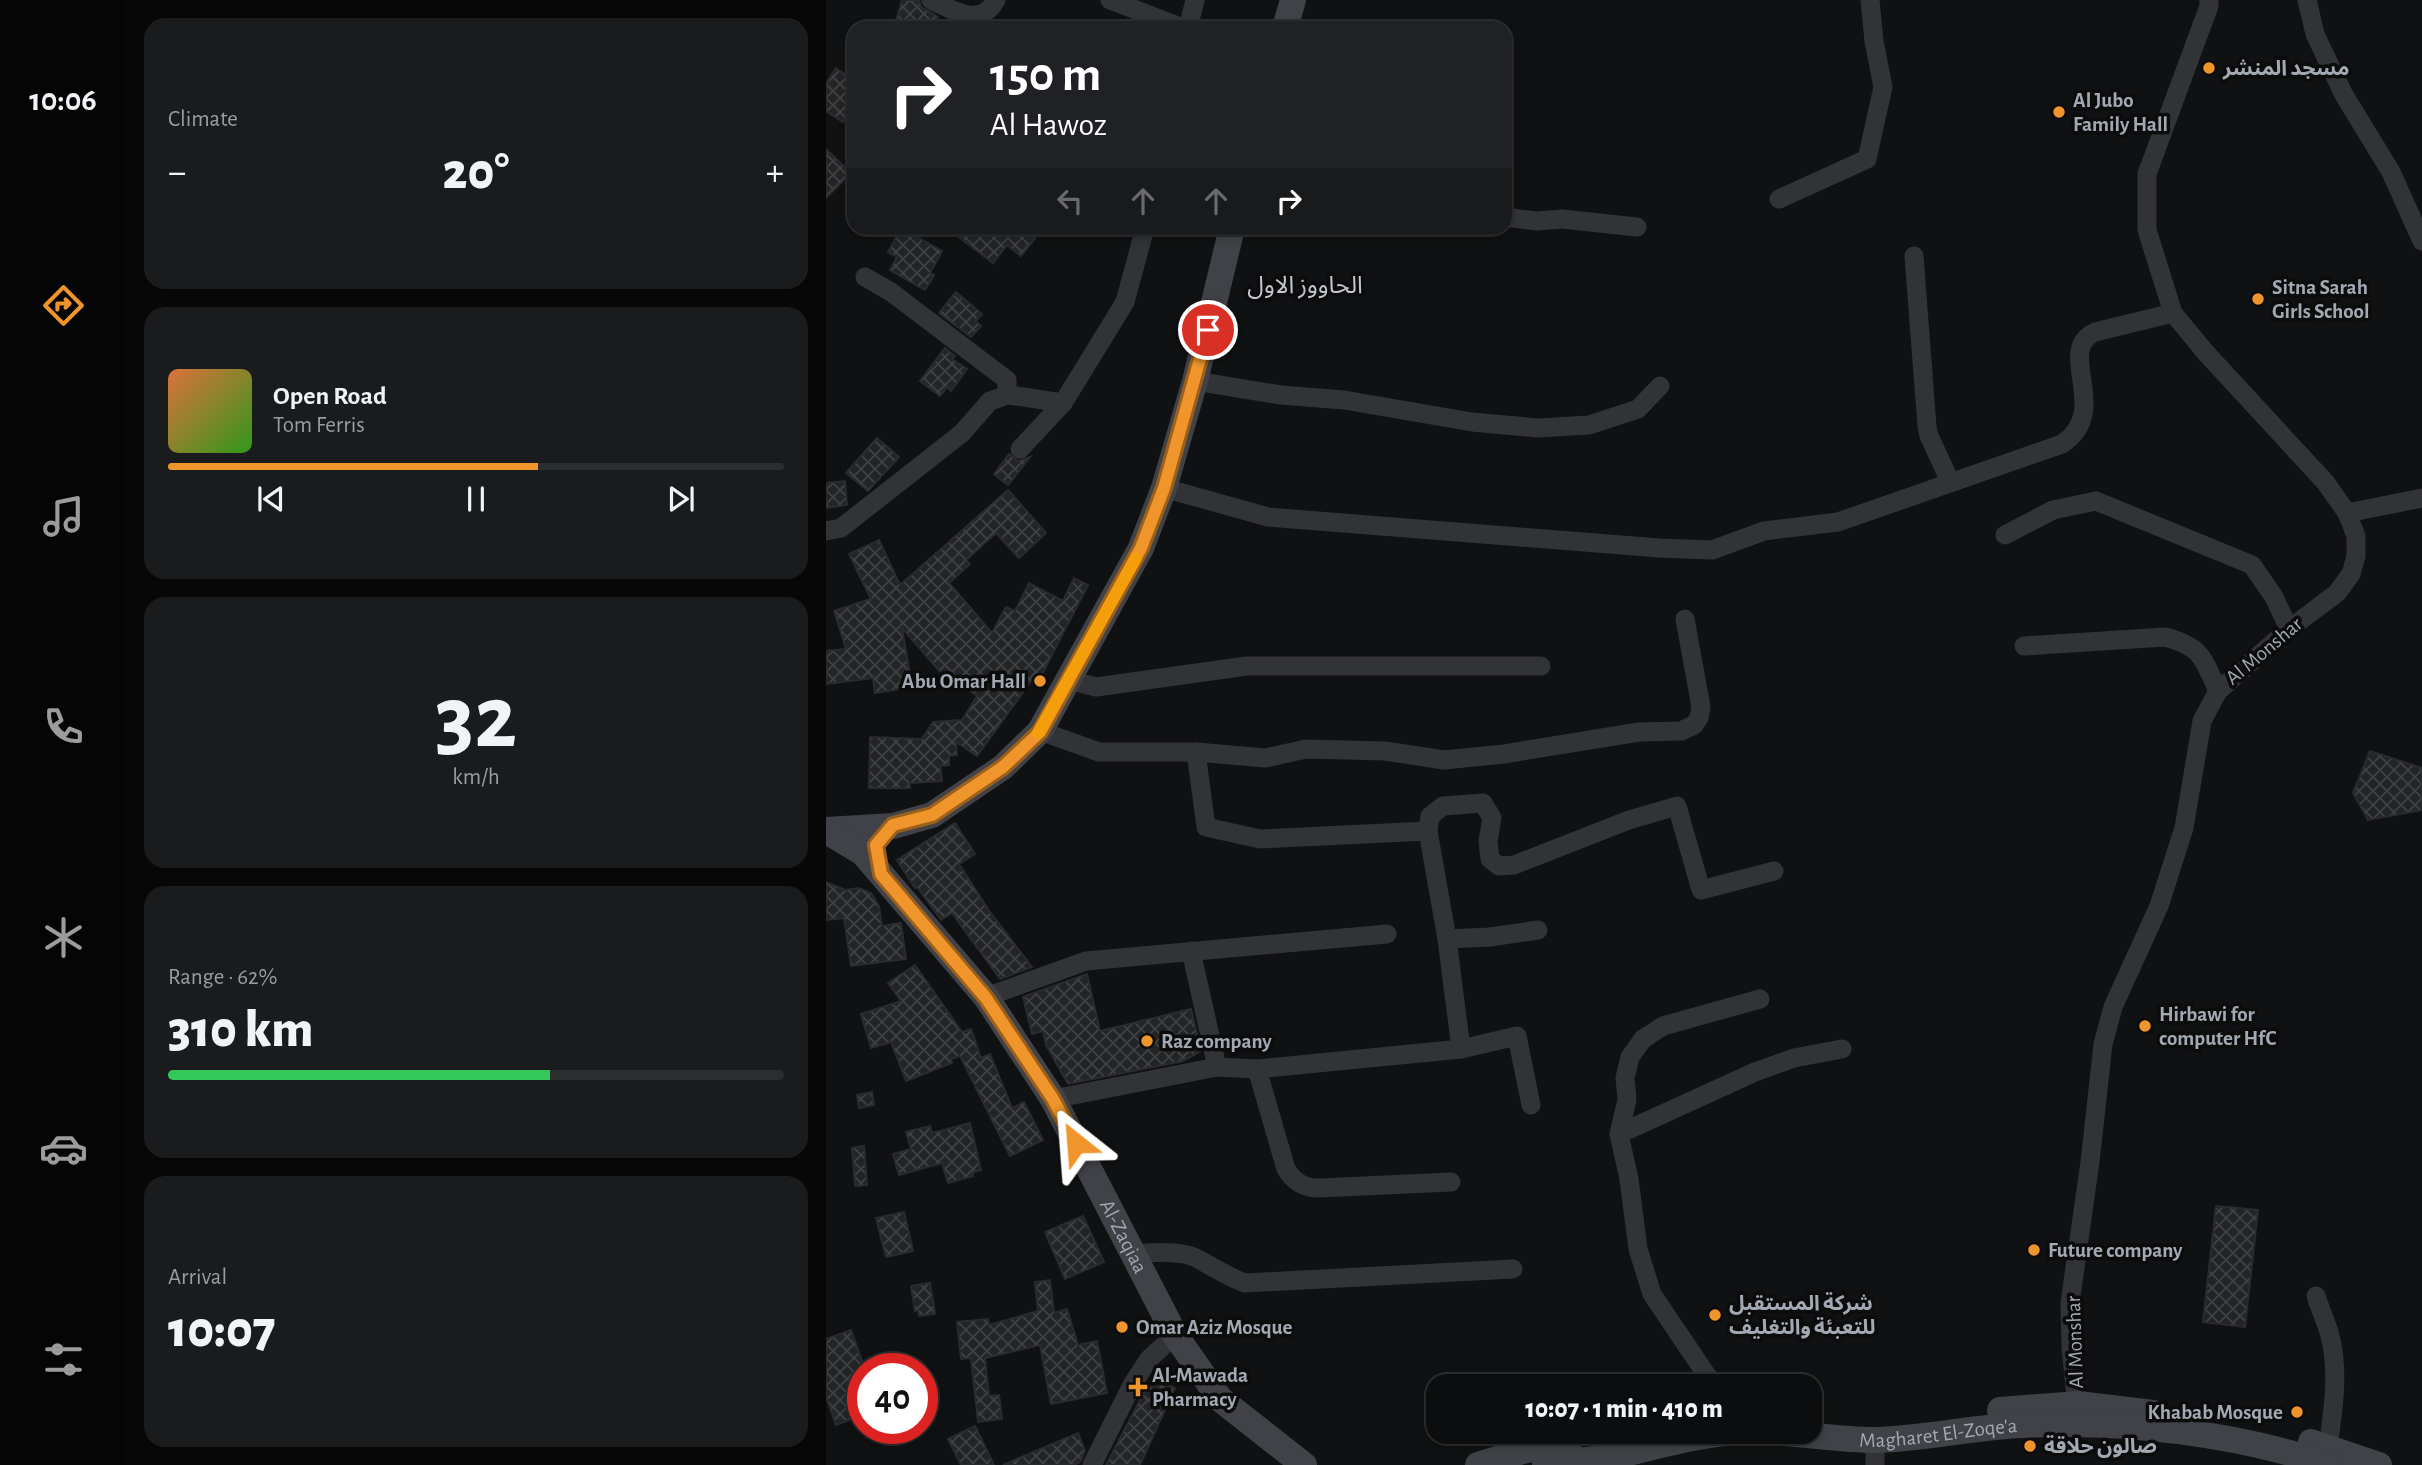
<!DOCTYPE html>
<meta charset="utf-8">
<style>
:root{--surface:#0c0d0e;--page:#1a1b1c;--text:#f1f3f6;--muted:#9a9c9e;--line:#2c2d2e;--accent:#ef952b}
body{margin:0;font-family:"Alegreya Sans","Noto Sans Arabic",sans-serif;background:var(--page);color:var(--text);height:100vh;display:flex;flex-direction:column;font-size:26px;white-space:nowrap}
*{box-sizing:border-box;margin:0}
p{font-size:23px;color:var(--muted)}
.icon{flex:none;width:38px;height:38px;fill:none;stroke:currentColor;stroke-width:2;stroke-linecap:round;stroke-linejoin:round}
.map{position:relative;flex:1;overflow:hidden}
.drawer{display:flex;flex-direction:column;gap:18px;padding:18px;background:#070708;width:700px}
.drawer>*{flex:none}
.banner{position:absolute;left:21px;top:21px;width:665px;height:214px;border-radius:21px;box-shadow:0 4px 10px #0003,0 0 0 2px var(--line);background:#202124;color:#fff;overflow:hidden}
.speed{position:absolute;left:21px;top:1353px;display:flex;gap:14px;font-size:35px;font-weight:700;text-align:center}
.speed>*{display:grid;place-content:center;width:91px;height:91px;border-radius:50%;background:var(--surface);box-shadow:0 4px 10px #0003,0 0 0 2px var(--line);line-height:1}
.speed .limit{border:10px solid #d22;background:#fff;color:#111}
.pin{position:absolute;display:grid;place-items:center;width:60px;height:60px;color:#fff;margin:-30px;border:4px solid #fff;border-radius:50%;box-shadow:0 2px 7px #0007}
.me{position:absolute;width:77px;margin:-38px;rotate:332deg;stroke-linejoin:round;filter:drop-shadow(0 0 5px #0008)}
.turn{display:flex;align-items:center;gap:24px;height:147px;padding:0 28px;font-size:32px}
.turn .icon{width:91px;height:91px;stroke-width:2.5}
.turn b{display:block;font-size:49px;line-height:60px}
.lanes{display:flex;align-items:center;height:66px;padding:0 28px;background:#0003;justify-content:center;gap:35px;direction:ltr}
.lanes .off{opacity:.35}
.big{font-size:52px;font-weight:800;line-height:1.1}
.drawer .tile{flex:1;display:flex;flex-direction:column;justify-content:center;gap:10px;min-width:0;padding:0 24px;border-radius:21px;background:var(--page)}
.drawer .dial{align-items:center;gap:0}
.dial b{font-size:91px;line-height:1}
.song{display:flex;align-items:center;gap:21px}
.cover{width:84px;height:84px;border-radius:10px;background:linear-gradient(135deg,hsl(20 70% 55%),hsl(110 70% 35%))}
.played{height:7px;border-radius:4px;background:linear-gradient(90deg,var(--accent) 60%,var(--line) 60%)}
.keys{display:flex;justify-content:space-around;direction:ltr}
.heat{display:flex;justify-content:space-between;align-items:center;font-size:38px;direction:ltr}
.charge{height:10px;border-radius:5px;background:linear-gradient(90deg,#34c759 62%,var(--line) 0)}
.trip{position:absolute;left:600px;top:1374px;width:396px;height:70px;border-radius:21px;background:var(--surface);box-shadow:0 4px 10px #0003,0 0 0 2px var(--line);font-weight:800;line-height:70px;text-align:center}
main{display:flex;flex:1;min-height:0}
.menu{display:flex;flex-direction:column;width:126px;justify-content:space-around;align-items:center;background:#050506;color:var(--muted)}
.menu .icon{width:49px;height:49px}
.menu .current{color:var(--accent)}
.menu b{font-size:32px;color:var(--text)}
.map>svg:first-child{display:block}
.building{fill:url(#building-cross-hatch);stroke:#2a2b2e;stroke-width:2}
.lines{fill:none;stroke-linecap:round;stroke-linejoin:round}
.street{stroke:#323337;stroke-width:19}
.secondary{stroke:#404247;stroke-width:26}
.route-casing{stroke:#9b611c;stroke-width:18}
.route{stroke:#ef952b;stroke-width:12}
.slow{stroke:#f59e0b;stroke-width:12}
.poi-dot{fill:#ef952b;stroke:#0c0c0d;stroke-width:2.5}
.labels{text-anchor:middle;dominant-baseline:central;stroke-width:7;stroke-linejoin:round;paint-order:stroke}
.poi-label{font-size:21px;font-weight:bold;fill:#a2a9b3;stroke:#0c0c0d;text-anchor:start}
.street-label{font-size:21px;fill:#a2a9b3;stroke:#0c0c0d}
.quarter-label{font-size:24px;fill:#c3c7cf;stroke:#0c0c0d}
</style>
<main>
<nav class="menu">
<b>10:06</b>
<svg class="icon current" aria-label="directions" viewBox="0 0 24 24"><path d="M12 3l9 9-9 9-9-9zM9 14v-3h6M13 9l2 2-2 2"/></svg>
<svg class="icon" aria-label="music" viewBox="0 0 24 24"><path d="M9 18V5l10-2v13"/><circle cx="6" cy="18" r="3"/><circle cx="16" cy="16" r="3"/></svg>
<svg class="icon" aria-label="phone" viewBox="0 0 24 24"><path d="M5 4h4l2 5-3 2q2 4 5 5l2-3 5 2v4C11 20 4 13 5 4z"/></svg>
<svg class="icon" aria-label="climate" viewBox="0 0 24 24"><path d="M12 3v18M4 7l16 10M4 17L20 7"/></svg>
<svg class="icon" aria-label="car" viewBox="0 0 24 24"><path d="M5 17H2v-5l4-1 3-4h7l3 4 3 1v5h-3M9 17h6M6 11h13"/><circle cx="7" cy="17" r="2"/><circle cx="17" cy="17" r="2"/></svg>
<svg class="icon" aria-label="filters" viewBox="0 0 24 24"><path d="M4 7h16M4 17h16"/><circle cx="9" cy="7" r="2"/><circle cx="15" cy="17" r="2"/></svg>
</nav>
<section class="drawer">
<div class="tile"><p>Climate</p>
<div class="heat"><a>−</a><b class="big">20°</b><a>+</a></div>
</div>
<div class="tile">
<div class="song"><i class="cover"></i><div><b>Open Road</b><p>Tom Ferris</p></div></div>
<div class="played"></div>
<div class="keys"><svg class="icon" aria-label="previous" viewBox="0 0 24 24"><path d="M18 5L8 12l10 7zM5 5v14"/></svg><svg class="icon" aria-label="pause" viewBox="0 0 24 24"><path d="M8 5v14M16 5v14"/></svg><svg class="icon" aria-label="next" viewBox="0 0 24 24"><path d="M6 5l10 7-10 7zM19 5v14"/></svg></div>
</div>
<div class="tile dial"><b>32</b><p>km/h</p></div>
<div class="tile"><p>Range · 62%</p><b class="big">310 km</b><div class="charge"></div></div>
<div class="tile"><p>Arrival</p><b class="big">10:07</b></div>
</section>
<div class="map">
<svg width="1596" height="1465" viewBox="0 0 1596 1465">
<defs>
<pattern id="building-cross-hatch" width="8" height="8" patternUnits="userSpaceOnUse" patternTransform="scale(1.75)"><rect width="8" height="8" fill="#232426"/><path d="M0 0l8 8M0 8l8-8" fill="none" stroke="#404143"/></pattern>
</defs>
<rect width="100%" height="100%" fill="#101112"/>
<!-- building -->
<g class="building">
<path d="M76,0H93L95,7L112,17L109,28H68Z"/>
<path d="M10,68L28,80V105L17,122L0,111V84Z"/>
<path d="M0,149L25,173L0,198Z"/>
<path d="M75,228L116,251L104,273L108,275L99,290L64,270L71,257L62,252Z"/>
<path d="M121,228H217L195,256L181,245L167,263Z"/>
<path d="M130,292L156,314L150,321L155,326L145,337L113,313Z"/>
<path d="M119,348L129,356L126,359L141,369L125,391L121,387L114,396L94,381Z"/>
<path d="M51,438L73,457L42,491L20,473Z"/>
<path d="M183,454L192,461L204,457L182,485L168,474Z"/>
<path d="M19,481L21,505L0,508V483Z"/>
<path d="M182,490L220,533L193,558L170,533L140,560L144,564L123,583L166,633L180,607L189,611L203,583L237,601L248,578L262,585L213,680L208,677L151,756L130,742L131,755L123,756V765L114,766L116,781L84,783V788H43L44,737L96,739L107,722L136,720L151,696L118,672L116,674L76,628L86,687L49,693L47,678L0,684V651L20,649L8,611L45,599L23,554L53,540L74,585Z"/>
<path d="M1544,751L1596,768V810L1542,820L1527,793Z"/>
<path d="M129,823L149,854L133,864L164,912L206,967L174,979L126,913L115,920L91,887L89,888L71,860Z"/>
<path d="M0,882L19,890L33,888L45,893L53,906L56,926L75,923L80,959L25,966L18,918L0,920Z"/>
<path d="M89,965L136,1032L145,1029L155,1058L164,1054L186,1108L198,1102L217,1140L184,1156L134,1056L125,1059L126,1063L80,1081L65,1042L45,1048L35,1014L75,1001L62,983Z"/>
<path d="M261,974L274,1031L365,1009L375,1051L357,1061L242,1084L220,1045L217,1031L206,1034L197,997Z"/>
<path d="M46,1092L48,1105L33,1108L31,1095Z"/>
<path d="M144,1123L155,1170L147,1172V1176L122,1183L116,1163L73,1175L67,1154L85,1149L80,1132L104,1126L106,1133Z"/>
<path d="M38,1146L41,1185L29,1186L26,1148Z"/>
<path d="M1390,1206L1432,1210L1419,1327L1377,1322Z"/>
<path d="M78,1212L87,1251L60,1257L50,1218Z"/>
<path d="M257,1216L278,1262L239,1279L219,1232Z"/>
<path d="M224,1280L228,1313L241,1309L252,1345L271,1341L281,1393L225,1404L214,1345L159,1358L163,1396L173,1395L176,1419L152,1422L145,1358L135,1359L131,1322L162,1319L163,1325L212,1311L209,1282Z"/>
<path d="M104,1283L109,1314L93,1316L92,1310L89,1311L85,1286Z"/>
<path d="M25,1330L37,1364V1415L10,1425L0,1397V1339Z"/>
<path d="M326,1377L349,1388L314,1465H280Z"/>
<path d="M149,1426L168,1465H135L122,1439Z"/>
<path d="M252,1433L259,1451L254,1462L248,1465H177Z"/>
</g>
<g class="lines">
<!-- street -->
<g class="street">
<path d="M105,0C127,10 154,29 170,0"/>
<path d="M284,0L357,28"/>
<path d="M1481,0L1489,34L1497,51L1518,95L1565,172L1596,241"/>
<path d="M362,28L369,0"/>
<path d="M953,199L1041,159L1057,87L1048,41L1044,0"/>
<path d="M679,217L710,221L736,219L811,227"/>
<path d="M1088,256L1101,427L1103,436L1124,481"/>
<path d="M39,277L65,292L181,380V395"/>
<path d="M369,381L455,395L518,400L646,422L712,428L763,425L812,409L834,386"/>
<path d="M194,449L237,403L299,302L319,228"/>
<path d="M338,488L442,517L833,548L886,550L938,531L1012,522L1236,444C1287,410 1228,351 1269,332L1347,313"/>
<path d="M1521,513L1596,498"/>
<path d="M0,531L15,528L136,433L164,401L181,395L190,396L237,403"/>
<path d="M1179,535L1227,510L1270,501L1426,565L1448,597L1463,629"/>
<path d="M1198,646L1339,637C1377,647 1377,659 1392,691"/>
<path d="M243,680L270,687L421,666H715"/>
<path d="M214,731L273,752H370L439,758L480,749L559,751L618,760L678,754L813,732L855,731L868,725L873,718L875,707L859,619"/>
<path d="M370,752L380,827L434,839L602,831"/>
<path d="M621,939L664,937L712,930"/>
<path d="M365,951L391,1067"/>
<path d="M160,997L260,961L561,934"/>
<path d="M635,1049L621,939L602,831L604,816L617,806L657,803L666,818L662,841L664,859L673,866L688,865L803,820L851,806L875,890L948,871"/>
<path d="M431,1069L460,1169C468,1182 478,1188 493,1188L625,1182"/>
<path d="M227,1099L391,1067L431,1069L635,1049L691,1036L705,1105"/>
<path d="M793,1134L929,1072L968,1058L1016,1049"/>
<path d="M307,1254C326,1252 358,1250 374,1260C390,1269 402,1277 419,1283L687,1269"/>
<path d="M1490,1296C1494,1308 1499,1320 1503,1332C1514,1370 1507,1410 1502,1448"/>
<path d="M888,1386L826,1294L812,1249L803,1179L793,1134L801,1100L799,1078L804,1057L817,1039L837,1026L934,999"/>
<path d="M1252,1415L1245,1348L1244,1303L1264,1162L1277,1044L1287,1007L1333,906L1358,828L1376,721L1392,691L1463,629L1511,593L1525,574L1530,556V536L1521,513L1500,483L1380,353L1347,313L1321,230V174L1383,6V0"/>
<path d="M1049,1440V1465"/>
<path d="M266,1465L306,1385L323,1359L349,1335"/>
</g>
<!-- secondary -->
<g class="secondary">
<path d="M459,28L467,0"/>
<path d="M0,830L67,826L106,815L177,767L214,731L315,548L338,488L369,381L406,228"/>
<path id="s1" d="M0,831L37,853L160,997L227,1099L349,1335L394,1399L478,1465"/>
<path d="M1174,1410L1252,1404L1327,1413"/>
<path d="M1485,1442L1553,1465"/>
<path d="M652,1465L700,1450L743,1447"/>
<path id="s2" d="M719,1465C745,1462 772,1459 798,1454C837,1445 877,1433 917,1432C961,1430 1005,1440 1049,1440C1098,1439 1147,1427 1196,1425C1298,1420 1408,1433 1504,1465"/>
</g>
</g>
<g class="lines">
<!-- route casing -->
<g class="route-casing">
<path id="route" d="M250,1143L227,1099L160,998L55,874L50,845L67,825L106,815L177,767L214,732L315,548L338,488L382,330"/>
</g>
<!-- route -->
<use href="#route" class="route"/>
<!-- slow -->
<path class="slow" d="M212,733L310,558"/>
</g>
<!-- markers -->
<g class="poi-dot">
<circle cx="1383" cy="68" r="7"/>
<circle cx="1233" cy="112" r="7"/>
<circle cx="1432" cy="299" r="7"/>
<circle cx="214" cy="681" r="7"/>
<circle cx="1319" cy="1026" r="7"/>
<circle cx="321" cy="1041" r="7"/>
<circle cx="1208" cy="1250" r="7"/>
<circle cx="889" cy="1315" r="7"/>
<circle cx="296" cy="1327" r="7"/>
<path d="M308.5 1376.5h7v7h7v7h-7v7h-7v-7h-7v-7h7z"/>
<circle cx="1471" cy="1412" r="7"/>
<circle cx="1204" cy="1446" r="7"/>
</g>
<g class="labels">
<!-- poi labels -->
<g class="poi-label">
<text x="1397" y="68">مسجد المنشر</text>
<text x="1247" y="100">Al Jubo<tspan x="1247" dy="24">Family Hall</tspan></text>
<text x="1446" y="287">Sitna Sarah<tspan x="1446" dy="24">Girls School</tspan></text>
<text x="200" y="681" text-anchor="end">Abu Omar Hall</text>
<text x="1333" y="1014">Hirbawi for<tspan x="1333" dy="24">computer HfC</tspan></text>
<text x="335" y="1041">Raz company</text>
<text x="1222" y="1250">Future company</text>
<text x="903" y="1303">شركة المستقبل<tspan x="903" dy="24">للتعبئة والتغليف</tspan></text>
<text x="310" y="1327">Omar Aziz Mosque</text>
<text x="326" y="1375">Al-Mawada<tspan x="326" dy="24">Pharmacy</tspan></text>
<text x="1457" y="1412" text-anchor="end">Khabab Mosque</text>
<text x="1218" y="1446">صالون حلاقة</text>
</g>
<!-- street labels -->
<g class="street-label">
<text transform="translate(1438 651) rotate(-40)">Al Monshar</text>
<text stroke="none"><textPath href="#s1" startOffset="509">Al-Zaqiaa</textPath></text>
<text transform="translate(1249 1342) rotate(-92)">Al Monshar</text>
<text stroke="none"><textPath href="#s2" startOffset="397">Magharet El-Zoqe'a</textPath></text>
</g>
<!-- quarter labels -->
<g class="quarter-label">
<text x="479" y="286">الحاووز الاول</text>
</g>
</g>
</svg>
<div class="speed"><div class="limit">40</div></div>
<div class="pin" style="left:382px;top:330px;background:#d93025"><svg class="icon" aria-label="arrive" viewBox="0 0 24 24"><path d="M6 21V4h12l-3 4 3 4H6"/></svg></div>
<svg class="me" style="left:250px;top:1143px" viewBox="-20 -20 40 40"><path d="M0-17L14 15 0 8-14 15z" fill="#ef952b" stroke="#fff" stroke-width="4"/></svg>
<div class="trip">10:07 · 1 min · 410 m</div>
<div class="banner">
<div class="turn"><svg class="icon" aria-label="right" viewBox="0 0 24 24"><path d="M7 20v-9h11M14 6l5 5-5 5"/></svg><div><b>150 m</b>Al Hawoz</div></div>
<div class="lanes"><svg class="icon off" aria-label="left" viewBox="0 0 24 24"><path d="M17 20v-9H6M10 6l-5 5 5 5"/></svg><svg class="icon off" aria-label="ahead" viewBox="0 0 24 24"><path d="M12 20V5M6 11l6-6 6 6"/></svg><svg class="icon off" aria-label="ahead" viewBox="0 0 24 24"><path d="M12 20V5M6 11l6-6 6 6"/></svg><svg class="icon" aria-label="right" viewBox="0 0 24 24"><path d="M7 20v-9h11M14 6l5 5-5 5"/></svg></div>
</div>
</div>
</main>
